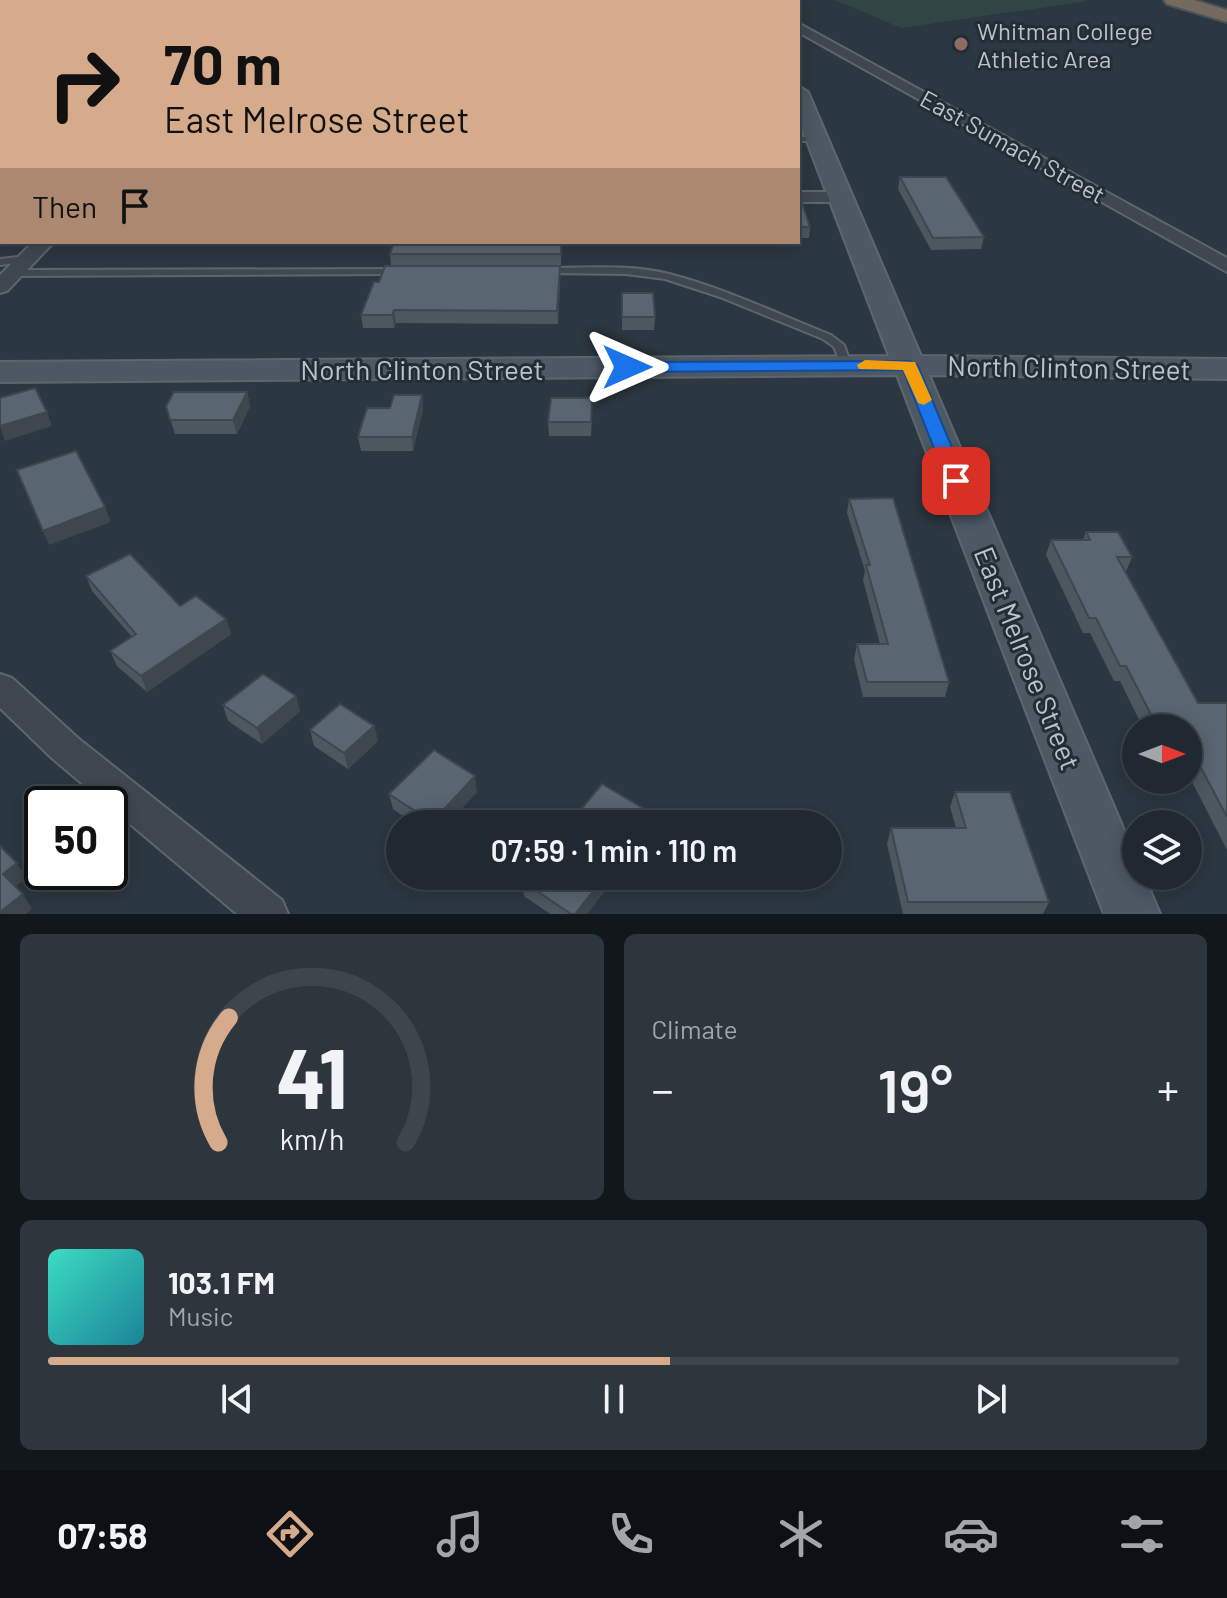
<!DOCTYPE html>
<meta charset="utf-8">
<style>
:root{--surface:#202931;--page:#2d353d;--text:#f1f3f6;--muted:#a2a6ab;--line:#3d454d;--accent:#d6ab8b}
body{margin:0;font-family:Barlow,sans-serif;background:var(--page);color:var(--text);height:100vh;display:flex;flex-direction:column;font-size:30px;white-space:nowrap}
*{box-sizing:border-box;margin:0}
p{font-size:26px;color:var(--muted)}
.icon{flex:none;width:44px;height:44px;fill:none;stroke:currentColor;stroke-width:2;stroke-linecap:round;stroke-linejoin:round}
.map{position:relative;height:914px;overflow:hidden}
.drawer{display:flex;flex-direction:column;gap:20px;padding:20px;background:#12171b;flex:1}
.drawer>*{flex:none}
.guide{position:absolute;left:0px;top:0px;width:800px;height:244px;box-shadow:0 4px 20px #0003,0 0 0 2px var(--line);background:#d6ab8b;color:#111;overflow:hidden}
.needle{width:52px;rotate:90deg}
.tools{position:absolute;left:1122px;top:714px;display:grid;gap:16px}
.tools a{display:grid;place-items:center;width:80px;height:80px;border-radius:50%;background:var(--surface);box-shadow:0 4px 20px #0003,0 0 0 2px var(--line);font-size:40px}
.speed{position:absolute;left:24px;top:786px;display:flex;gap:16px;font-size:40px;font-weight:700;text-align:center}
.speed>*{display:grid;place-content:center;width:104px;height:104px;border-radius:50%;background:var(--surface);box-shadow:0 4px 20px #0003,0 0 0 2px var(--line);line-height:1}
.speed .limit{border:4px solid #111;border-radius:12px;background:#fff;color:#111}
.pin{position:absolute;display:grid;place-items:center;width:68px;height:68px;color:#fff;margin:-34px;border-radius:16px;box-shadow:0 4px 12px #0006}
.me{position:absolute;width:88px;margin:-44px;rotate:90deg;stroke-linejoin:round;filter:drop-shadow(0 0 6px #0008)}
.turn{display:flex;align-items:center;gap:28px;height:168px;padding:0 32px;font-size:36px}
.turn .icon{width:104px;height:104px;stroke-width:2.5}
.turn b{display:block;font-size:56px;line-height:68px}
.then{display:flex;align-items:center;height:76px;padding:0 32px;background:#0003;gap:16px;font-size:30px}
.big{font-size:60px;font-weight:600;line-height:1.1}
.drawer .widget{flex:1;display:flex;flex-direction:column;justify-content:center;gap:12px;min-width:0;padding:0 28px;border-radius:12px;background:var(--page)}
.drawer .dial{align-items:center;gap:0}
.dial svg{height:208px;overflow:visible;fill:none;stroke:var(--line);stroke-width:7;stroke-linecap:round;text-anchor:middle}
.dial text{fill:var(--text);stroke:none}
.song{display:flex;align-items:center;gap:24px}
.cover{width:96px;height:96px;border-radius:12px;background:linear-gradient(135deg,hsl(170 70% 55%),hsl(190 70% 35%))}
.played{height:8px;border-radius:4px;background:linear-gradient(90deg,var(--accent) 55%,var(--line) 55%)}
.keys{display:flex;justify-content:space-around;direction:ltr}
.heat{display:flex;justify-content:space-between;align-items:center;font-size:44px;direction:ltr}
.drawer .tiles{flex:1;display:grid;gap:20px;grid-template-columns:1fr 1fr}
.widget:last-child{grid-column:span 2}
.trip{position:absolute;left:386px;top:810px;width:456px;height:80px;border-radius:40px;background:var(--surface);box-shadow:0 4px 20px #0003,0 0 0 2px var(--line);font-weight:600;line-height:80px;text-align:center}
.tabs{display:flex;height:128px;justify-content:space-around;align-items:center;background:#0d1014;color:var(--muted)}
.tabs .icon{width:56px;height:56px}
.tabs .selected{color:var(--accent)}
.tabs b{font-size:36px;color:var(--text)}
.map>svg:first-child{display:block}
.green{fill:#304544}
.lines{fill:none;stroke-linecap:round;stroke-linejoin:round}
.lane-casing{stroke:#5d666e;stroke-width:4}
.street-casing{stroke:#5d666e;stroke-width:4}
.secondary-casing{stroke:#5d666e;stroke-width:4}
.highway-casing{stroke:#49535b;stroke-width:4}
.lane{fill:#3f4851;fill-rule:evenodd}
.street{fill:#3f4851;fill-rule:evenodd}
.secondary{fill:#4d5863;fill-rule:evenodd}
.highway{fill:#76695d;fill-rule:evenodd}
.wall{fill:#4d5760}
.shaded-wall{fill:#3e474e}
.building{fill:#596570;stroke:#3e474e;stroke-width:2}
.route{fill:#1a73e8;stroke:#114b97;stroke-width:2}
.slow{fill:#f59e0b}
.education-dot{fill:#8d6e63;stroke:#232d36;stroke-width:3}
.labels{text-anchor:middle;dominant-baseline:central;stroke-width:6;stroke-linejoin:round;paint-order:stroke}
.far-poi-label{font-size:24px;fill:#bcc3cb;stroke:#232d36;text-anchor:start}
.far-street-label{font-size:24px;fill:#bcc3cb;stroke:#232d36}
.street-label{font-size:28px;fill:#bcc3cb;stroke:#232d36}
</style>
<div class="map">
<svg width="1227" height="914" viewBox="0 0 1227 914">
<rect width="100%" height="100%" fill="#2b3741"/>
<!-- green -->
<path class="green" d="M835,0H1086L1088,1L901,28Z"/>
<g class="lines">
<!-- lane casing -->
<g class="lane-casing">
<g id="lane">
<path d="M798,137H819L823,139L819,141H798Z"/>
<path d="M28,256L31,257V261L0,265V259Z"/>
<path d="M546,268C586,268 630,264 669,274C724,288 778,314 831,335L844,345L851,365L846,368L842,367L834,347L823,339L720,297L665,279L626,274L543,273V269Z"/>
<path d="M399,269L404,272L402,274L14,276L9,273L14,270Z"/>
</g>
</g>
<!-- street casing -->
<g class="street-casing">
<g id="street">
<path d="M798,23L1227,258V272L798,32Z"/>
<rect x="0" y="184" width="2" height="10"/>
<path d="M798,192H843L852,197L843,202H798Z"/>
<path d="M33,242H54L7,291L0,293V275Z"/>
<path d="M0,674L12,678L79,739L282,900L288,914H237L53,759L0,708Z"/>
</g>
</g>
<!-- secondary casing -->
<g class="secondary-casing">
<g id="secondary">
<path d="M711,0H727L729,2H713Z"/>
<path d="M798,86L808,92L921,356L1227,359V379L929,375L1136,858V876H1144L1160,914H1104L897,375L0,382V362L889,356L798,118Z"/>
</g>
</g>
<!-- highway casing -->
<g class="highway-casing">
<path id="highway" d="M1164,0H1194L1227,10V22L1167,4Z"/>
</g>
<!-- lane -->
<use href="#lane" class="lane"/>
<!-- street -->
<use href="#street" class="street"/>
<!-- secondary -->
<use href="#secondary" class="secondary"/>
<!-- highway -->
<use href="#highway" class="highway"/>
</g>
<!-- wall -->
<g class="wall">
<path d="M0,0L2,2V54L0,53V17L1,18L2,14L0,13Z"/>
<path d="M900,177L984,237L981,249L931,250L898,189Z"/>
<path d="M798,191L810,227L809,238H798Z"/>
<path d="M562,242L558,324L396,323L394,328H363L361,315L379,282L391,266L390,254Z"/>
<path d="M622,293L655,317L654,330H622Z"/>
<path d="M247,392L250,406L237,434H175L166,406Z"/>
<path d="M422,395L423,409L413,451H361L358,437L390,408Z"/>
<path d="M592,412L591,436H549L548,422Z"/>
<path d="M849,499L949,682L945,697H863L854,659L857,644H880L863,580L865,571L847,513Z"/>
<path d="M1086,532L1132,557L1126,572H1125L1198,703H1227V850L1188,774V728H1143L1120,681H1114L1090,633H1083L1046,555L1051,540H1083Z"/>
<path d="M86,576L180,606L226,619L231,634L147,692L117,666L110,651L132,637L92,591Z"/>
<path d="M296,696L300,711L262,744L228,721L223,705Z"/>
<path d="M374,726L378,741L348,769L314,746L310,730Z"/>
<path d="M477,792L447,824H414L393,809L389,794Z"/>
<path d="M955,792L1049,902L1043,914H903L887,844L891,828H956L950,807Z"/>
<path d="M616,876L587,914H550L524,896L522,881Z"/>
</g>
<!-- shaded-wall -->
<g class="shaded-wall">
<path d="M289,0H308V2H283Z"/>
<path d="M560,266V278L558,324L557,311Z"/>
<path d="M394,310L396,323L394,328L392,315Z"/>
<path d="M247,392L250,406L237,434L233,420Z"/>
<path d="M422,395L423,409L413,451L412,437Z"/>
<path d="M47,412L52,426L5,441L0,426Z"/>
<path d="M105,507L111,522L49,545L43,531Z"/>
<path d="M226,619L231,634L147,692L141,676Z"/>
<path d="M296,696L300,711L262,744L257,728Z"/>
<path d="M374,726L378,741L348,769L344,753Z"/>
<path d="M475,776L477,792L447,824H432V822Z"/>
<path d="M653,814L652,824H645Z"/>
<path d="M17,863L26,878L13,889L3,874Z"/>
<path d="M605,876H616L587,914H575Z"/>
<path d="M23,894L32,909L26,914H0V912Z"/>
</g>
<!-- building -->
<g class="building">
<path d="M0,0H289L283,2H2V7L0,6Z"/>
<path d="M302,0H697V2H300Z"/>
<path d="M2,10V45H0V17L1,18Z"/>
<path d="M0,119L2,120V147H0Z"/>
<path d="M900,177H946L984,237L933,238Z"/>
<path d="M798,191L810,227H798Z"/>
<path d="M394,242H561V254H390Z"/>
<path d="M385,266H560L557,311L394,310L392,315H361L374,282H379Z"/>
<path d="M622,293H653L655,317H622Z"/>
<path d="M35,388L47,412L0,426V398Z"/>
<path d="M174,392H247L233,420H170L166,406Z"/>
<path d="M394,395H422L412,437H358L367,408H390Z"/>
<path d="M551,398H592L591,422H548Z"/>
<path d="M76,451L105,507L43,531L17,470Z"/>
<path d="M893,498L949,682H867L857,644H888L866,565H870L849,499Z"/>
<path d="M1086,532H1118L1132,557H1117L1198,703H1227V817L1190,747H1188V728H1158L1126,666H1120L1096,618H1089L1051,540H1090Z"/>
<path d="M130,554L180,606L196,596L226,619L141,676L110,651L136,634L86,576Z"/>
<path d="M263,674L296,696L257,728L223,705Z"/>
<path d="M340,704L374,726L344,753L310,730Z"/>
<path d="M434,750L475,776L432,822L389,794Z"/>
<path d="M602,784L653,814L645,824H569Z"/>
<path d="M955,792H1010L1049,902H908L891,828H966Z"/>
<path d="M0,846L17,863L3,874L23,894L0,912Z"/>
<path d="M526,876H605L575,914H571L522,881Z"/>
</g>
<!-- route -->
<path class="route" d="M910,361L918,366L966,481L963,485H950L947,481L903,370L627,372L619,367L627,362Z"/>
<!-- slow -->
<path class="slow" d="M865,360L915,362L932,400L924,405L918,403L903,370L859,369L857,365Z"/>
<!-- markers -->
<circle class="education-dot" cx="961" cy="44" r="8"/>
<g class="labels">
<!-- far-poi labels -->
<g class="far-poi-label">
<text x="977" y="30">Whitman College<tspan x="977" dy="28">Athletic Area</tspan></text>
</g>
<!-- far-street labels -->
<g class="far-street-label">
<text transform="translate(1013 146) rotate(29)">East Sumach Street</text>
</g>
<!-- street labels -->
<g class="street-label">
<text transform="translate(1069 367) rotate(1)">North Clinton Street</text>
<text x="422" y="369">North Clinton Street</text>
<text transform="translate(1028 658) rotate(68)">East Melrose Street</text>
</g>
</g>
</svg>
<div class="tools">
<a><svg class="needle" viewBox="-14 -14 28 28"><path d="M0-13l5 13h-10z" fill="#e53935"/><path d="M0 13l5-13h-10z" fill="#a2a6ab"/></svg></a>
<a><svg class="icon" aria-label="layers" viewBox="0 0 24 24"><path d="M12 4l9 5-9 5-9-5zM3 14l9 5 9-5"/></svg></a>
</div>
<div class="speed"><div class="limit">50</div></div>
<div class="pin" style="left:956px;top:481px;background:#d93025"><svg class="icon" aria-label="arrive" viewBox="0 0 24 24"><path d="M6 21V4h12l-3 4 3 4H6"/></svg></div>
<svg class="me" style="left:627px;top:367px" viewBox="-20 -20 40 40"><path d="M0-17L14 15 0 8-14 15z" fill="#1a73e8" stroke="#fff" stroke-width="4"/></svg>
<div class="trip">07:59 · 1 min · 110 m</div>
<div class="guide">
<div class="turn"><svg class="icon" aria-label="right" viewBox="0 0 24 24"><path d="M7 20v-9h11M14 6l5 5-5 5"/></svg><div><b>70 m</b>East Melrose Street</div></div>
<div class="then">Then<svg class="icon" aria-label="arrive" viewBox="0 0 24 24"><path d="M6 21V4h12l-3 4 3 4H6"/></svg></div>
</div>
</div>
<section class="drawer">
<div class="tiles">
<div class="widget dial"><svg viewBox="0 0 100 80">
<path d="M14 69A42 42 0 1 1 86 69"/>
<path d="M14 69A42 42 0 0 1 18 21" stroke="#d6ab8b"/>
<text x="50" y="56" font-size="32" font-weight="700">41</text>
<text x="50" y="72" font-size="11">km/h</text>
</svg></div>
<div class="widget"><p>Climate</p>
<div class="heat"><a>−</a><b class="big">19°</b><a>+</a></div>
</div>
<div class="widget">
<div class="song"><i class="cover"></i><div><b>103.1 FM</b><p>Music</p></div></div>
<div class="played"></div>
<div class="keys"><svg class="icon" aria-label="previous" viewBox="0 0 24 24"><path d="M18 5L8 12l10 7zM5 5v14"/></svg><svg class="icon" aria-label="pause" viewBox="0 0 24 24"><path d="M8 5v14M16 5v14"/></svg><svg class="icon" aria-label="next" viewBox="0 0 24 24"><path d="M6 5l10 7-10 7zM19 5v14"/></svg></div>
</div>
</div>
</section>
<nav class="tabs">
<b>07:58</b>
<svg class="icon selected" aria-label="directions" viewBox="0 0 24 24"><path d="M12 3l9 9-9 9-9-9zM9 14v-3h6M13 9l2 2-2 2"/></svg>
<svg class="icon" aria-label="music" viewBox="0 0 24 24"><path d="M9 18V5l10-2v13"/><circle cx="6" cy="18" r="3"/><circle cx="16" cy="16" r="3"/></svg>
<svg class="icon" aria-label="phone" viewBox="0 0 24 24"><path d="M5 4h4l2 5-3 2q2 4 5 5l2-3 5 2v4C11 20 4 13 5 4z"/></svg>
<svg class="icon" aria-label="climate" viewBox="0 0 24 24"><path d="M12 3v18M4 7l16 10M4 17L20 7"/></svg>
<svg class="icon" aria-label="car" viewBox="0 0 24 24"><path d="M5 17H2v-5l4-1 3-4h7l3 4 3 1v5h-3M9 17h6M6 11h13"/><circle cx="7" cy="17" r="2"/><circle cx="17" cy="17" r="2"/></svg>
<svg class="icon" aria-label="filters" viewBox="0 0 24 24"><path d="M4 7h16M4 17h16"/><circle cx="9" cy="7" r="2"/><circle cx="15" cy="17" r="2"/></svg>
</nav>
